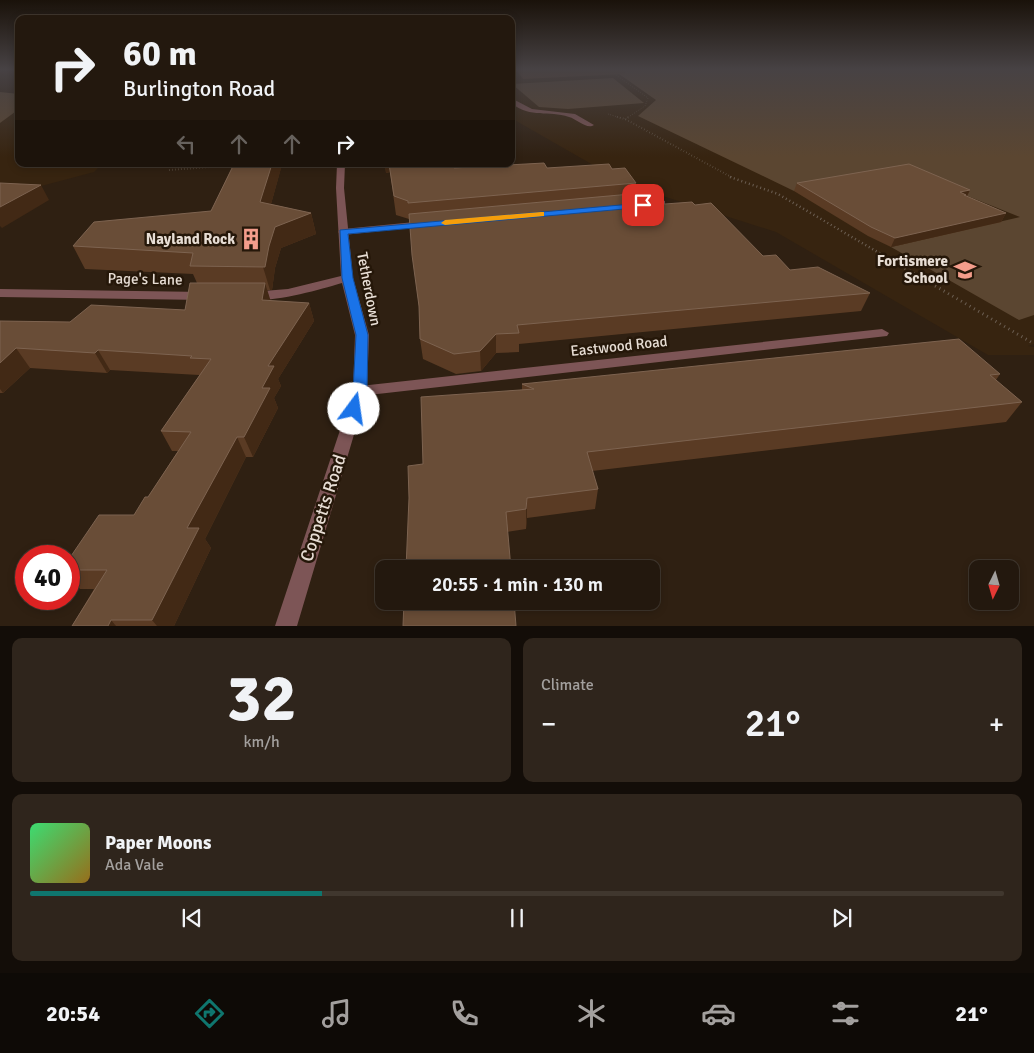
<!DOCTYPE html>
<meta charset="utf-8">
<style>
:root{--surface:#23180e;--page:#2f251c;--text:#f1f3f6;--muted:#a3a09e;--line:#40372e;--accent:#0f766e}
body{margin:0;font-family:Signika,sans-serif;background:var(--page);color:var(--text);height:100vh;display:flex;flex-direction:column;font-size:19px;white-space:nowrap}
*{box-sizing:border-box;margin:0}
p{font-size:16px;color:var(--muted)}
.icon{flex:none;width:28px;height:28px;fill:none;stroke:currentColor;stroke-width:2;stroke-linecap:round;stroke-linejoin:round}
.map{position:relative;height:626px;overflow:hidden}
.panel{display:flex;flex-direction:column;gap:12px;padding:12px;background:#130d08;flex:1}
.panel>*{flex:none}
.hud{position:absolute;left:15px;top:15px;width:500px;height:152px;border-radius:10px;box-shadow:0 2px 8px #0003,0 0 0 1px var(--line);background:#23180e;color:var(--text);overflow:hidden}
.needle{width:32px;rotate:185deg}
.fabs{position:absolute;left:969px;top:560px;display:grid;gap:10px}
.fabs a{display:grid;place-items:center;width:50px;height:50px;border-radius:10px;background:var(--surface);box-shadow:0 2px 8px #0003,0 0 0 1px var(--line);font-size:25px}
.speed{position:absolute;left:15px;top:545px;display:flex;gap:10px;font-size:25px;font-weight:700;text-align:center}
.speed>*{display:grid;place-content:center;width:65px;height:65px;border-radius:50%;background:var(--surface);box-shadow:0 2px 8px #0003,0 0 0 1px var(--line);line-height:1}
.speed .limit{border:8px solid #d22;background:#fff;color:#111}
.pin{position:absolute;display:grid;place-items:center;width:42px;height:42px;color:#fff;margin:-21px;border-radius:10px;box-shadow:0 2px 8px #0006}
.me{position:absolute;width:55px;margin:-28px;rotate:14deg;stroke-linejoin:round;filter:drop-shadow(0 0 4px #0008)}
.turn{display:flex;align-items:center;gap:18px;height:105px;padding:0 25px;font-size:22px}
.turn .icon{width:65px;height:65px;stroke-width:2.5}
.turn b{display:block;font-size:35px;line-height:42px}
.lanes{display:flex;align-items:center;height:48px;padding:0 25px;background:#0003;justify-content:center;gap:25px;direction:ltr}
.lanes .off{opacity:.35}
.big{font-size:38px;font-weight:600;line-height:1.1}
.panel .card{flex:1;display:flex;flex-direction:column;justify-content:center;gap:8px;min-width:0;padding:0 18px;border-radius:10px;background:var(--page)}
.panel .dial{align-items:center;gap:0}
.dial b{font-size:65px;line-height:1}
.song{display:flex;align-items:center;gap:15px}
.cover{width:60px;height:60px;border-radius:8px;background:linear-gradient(135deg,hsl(140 70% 55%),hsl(40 70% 35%))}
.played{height:5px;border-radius:2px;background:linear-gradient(90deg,var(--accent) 30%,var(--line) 30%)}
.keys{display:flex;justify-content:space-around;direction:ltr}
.heat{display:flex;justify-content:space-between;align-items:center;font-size:28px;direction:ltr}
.panel .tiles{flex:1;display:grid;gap:12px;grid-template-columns:1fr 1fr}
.card:last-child{grid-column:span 2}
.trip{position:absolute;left:375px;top:560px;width:285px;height:50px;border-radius:10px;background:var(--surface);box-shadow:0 2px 8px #0003,0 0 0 1px var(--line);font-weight:600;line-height:50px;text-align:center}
.dock{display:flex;height:80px;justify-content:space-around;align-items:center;background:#0e0a06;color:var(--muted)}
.dock .icon{width:35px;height:35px}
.dock .current{color:var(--accent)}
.dock b{font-size:22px;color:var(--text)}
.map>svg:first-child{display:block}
.built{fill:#372410}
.green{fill:#5b4631}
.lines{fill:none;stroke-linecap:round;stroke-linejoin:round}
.path-far3{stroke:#6c5f53;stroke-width:1;stroke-dasharray:0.5 2;stroke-linecap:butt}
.path-far2{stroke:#6c5f53;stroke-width:2;stroke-dasharray:0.5 2.5;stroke-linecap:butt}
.path-far1{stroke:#6c5f53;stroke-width:2.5;stroke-dasharray:1 3;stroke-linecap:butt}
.path{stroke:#6c5f53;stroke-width:3;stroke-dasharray:1 4;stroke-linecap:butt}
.minor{fill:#7d5556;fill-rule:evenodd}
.tertiary{fill:#7d5556;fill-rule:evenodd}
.wall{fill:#5a3b24}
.shaded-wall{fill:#422915}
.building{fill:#694d37;stroke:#7d6350}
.route{fill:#1a73e8;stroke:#114b97}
.slow{fill:#f59e0b}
.labels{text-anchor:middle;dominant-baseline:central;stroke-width:5;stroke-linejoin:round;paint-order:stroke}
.poi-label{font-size:15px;font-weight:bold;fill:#e7ddd4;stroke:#251709;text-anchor:end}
.street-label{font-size:15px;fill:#e7ddd4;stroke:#251709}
.near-street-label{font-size:18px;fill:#e7ddd4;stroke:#251709}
</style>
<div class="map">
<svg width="1034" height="626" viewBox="0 0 1034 626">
<rect width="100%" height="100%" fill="#2f2012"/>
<!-- built -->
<g class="built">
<path d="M511,69L1034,70V344L1028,346L1034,347V355H988L776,232L628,185L511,118Z"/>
<path d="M19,108V164H102L94,172L0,197V120Z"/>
</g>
<!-- green -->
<g class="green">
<path d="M612,69L1034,70V315L1019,320L891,247L1020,217L905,171L794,191L638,116L656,100Z"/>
<path d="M613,78L644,103L568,109L539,107L512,84Z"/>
<path d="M0,92L19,94V109L0,123Z"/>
</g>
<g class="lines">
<!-- path-far3 -->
<g class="path-far3">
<path d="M608,69L648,98L645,106L627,118"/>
<path d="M608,114L621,118"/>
</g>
<!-- path-far2 -->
<g class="path-far2">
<path d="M617,117L625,119L733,178"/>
<path d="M625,119L629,117"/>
<path d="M169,170L237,165"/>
</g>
<!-- path-far1 -->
<path class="path-far1" d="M730,177L778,194L881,254"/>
<!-- path -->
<path class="path" d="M879,253L1031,342L1034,341"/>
<!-- minor -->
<g class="minor">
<path d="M511,98L532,109L575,114L594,125C587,130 577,119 569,117C548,110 532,119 511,103Z"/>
<path d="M662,200L665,201V205L635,209L630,206L635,203Z"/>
<path d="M425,221L428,222V226L343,235L338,232L343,229Z"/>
<path d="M882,329L889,333L887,336L360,396L355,395L353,391L355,387L360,386Z"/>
</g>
<!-- tertiary -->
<g class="tertiary">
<path d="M337,164H345L344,188L353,278L369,335L367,391L297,626H275L353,391L355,335L342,283C326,288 257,308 246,296L252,292L288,289L341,276L336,188Z"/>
<path d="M0,289L204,292L210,296L204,300L0,297Z"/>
</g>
</g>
<!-- wall -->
<g class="wall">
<path d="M516,69H625V74L523,79Z"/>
<path d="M234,164H282L271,204L311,213L316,234L281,248L275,268L272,290H267L270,301L309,303L314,321L278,379L281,386L274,398L278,408L253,457H246L205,539L211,548L174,626H72L94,589H80L69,577V559L134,515L148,497L178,451H172L161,431L199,376V375L110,370L107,373L30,368L3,393H0V321L70,322L185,310L197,283L193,274L85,269L73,246L211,211Z"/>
<path d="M385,164L454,168L612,169L636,183L635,194L651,205H695L763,256L790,270L870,293L861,311L519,344V352L496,353L481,371L456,374L423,359L420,339L419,308L409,219L396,215L390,172L386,173Z"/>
<path d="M797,183L970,190L967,196L1006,213L1001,222L891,247L868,236L794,191Z"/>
<path d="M1000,374L996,380L1022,402L1006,422L592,471L598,489L595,509L527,518L526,529L507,532L423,464L522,390V384Z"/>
</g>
<!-- shaded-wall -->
<g class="shaded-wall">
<path d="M272,164H282V165L266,222L260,202Z"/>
<path d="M385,164H389L390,172L386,173Z"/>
<path d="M41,185L49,200L2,228L0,226V207Z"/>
<path d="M970,190L966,198L960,192Z"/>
<path d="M311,213L316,234L281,248L275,268L272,290H270L263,267L275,227Z"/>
<path d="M1006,213L1001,222L891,247L895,238Z"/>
<path d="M265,283L271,302L262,300Z"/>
<path d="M309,303L314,321L278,379L281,386L274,398L278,408L253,457L244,437L262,388L268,366Z"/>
<path d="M496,334V353L481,371L480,351Z"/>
<path d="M16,348L30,368L3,393L0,389V363Z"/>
<path d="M98,350L110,370L107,373L95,353Z"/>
<path d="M237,437L246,457L205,539L211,548L174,626H157L152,620L187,528Z"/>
<path d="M527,498V518L526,529V509Z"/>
<path d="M111,620L116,626H108Z"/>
</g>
<!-- building -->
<g class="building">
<path d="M544,163L547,168L609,164L612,169L625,168L636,183L408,203V201L394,196L389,164H453L454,168Z"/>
<path d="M234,164H272L260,202L311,213L275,227L269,246L265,267L190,266L193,253L73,246L94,222L211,211Z"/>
<path d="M909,164L970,190L960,192L966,195H964L1006,213L895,238L871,227L797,183Z"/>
<path d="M0,183L41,185L0,207Z"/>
<path d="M642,193L651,205L692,202L695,205L711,203L763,256L776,255L790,270L818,267L870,293L517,325L519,333L496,334L480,351L454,354L420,339L419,306L412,255L409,214Z"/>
<path d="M190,283H265L262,300L309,303L268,366H274L262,388H270L244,437H237L187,528H199L152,620H111L108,626H72L107,570H69V559L99,515H134L145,497H148L191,432L161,431L211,359L190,358L192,356L98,350L95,353L16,348L0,363V321L70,322L91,305L185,310Z"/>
<path d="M959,339L1000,374L990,375L1022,402L587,452L598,489L527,498L526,509L506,512L511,569H406L409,498L408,466L423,464L421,397L534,389L522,384Z"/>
<path d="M404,601H514L516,626H403Z"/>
</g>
<!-- sky -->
<linearGradient id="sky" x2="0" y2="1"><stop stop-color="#1a120a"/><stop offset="0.44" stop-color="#474244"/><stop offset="1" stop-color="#474244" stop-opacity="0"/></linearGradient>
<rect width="1034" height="157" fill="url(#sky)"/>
<!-- route -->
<path class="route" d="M643,203L647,205L646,207L348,234L353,278L368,335L367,391L359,413L354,414L349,413L347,409L353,391L356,335L342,278L340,230Z"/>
<!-- slow -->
<path class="slow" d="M541,212H544V216L445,225L441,223L445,220Z"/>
<!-- icons -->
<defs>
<g id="building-bare" transform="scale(1.725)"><path d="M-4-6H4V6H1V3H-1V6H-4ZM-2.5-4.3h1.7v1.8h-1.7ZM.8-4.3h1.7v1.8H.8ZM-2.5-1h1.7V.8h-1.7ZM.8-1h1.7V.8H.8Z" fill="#f49d8b" stroke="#251709" stroke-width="2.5" paint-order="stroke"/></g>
<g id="school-bare" transform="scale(1.725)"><path d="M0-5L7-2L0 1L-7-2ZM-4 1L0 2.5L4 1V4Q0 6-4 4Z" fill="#f49d8b" stroke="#251709" stroke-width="2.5" paint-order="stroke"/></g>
</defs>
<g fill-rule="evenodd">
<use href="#building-bare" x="251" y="239"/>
<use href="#school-bare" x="965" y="270"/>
</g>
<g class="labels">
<!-- poi labels -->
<g class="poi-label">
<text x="235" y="239">Nayland Rock</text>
<text x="948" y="261">Fortismere<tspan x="948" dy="17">School</tspan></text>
</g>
<!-- street labels -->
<g class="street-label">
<text transform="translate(145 279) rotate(1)">Page's Lane</text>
<text transform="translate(369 289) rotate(79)">Tetherdown</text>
<text transform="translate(619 346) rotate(-6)">Eastwood Road</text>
</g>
<!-- near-street labels -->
<g class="near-street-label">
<text transform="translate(323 508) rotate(-72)">Coppetts Road</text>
</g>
</g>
</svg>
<div class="fabs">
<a><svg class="needle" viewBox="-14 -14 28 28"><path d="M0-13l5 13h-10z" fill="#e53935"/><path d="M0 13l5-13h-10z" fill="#a3a09e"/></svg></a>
</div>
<div class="speed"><div class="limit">40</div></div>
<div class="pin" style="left:643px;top:205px;background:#d93025"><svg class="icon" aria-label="arrive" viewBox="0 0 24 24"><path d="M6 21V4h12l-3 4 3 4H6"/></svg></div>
<svg class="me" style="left:354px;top:409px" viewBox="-20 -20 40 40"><circle r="19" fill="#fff"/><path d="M0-13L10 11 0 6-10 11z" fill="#1a73e8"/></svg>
<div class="trip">20:55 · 1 min · 130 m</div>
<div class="hud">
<div class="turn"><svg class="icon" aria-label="right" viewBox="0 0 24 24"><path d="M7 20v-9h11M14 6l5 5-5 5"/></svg><div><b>60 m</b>Burlington Road</div></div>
<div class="lanes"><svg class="icon off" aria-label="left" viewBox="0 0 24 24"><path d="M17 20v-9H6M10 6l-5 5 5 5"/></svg><svg class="icon off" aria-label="ahead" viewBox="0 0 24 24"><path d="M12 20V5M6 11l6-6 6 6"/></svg><svg class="icon off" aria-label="ahead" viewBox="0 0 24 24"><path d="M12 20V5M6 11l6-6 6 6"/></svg><svg class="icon" aria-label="right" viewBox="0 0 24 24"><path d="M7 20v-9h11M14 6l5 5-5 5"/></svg></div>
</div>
</div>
<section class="panel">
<div class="tiles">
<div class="card dial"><b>32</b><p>km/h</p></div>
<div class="card"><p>Climate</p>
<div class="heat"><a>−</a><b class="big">21°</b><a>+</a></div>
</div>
<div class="card">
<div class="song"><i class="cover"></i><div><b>Paper Moons</b><p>Ada Vale</p></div></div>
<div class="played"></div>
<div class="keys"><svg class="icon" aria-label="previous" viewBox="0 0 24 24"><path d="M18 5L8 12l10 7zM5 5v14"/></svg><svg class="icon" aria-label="pause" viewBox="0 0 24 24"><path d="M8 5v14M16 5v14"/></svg><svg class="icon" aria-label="next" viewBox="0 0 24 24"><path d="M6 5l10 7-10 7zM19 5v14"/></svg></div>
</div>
</div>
</section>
<nav class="dock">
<b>20:54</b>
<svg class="icon current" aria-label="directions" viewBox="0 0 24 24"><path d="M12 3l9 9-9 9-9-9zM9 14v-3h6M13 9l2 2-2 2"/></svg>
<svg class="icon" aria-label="music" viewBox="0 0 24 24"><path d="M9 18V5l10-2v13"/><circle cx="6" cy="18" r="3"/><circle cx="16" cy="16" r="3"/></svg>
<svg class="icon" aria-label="phone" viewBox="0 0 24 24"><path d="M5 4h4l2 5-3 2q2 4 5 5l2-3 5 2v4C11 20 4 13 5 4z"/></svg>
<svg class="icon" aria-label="climate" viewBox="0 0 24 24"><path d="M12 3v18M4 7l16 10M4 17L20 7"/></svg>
<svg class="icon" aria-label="car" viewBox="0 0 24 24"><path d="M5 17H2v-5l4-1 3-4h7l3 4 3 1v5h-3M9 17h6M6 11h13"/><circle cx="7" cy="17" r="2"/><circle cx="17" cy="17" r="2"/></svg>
<svg class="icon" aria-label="filters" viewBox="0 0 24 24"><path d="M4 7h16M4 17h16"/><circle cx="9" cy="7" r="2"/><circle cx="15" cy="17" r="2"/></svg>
<b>21°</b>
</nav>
